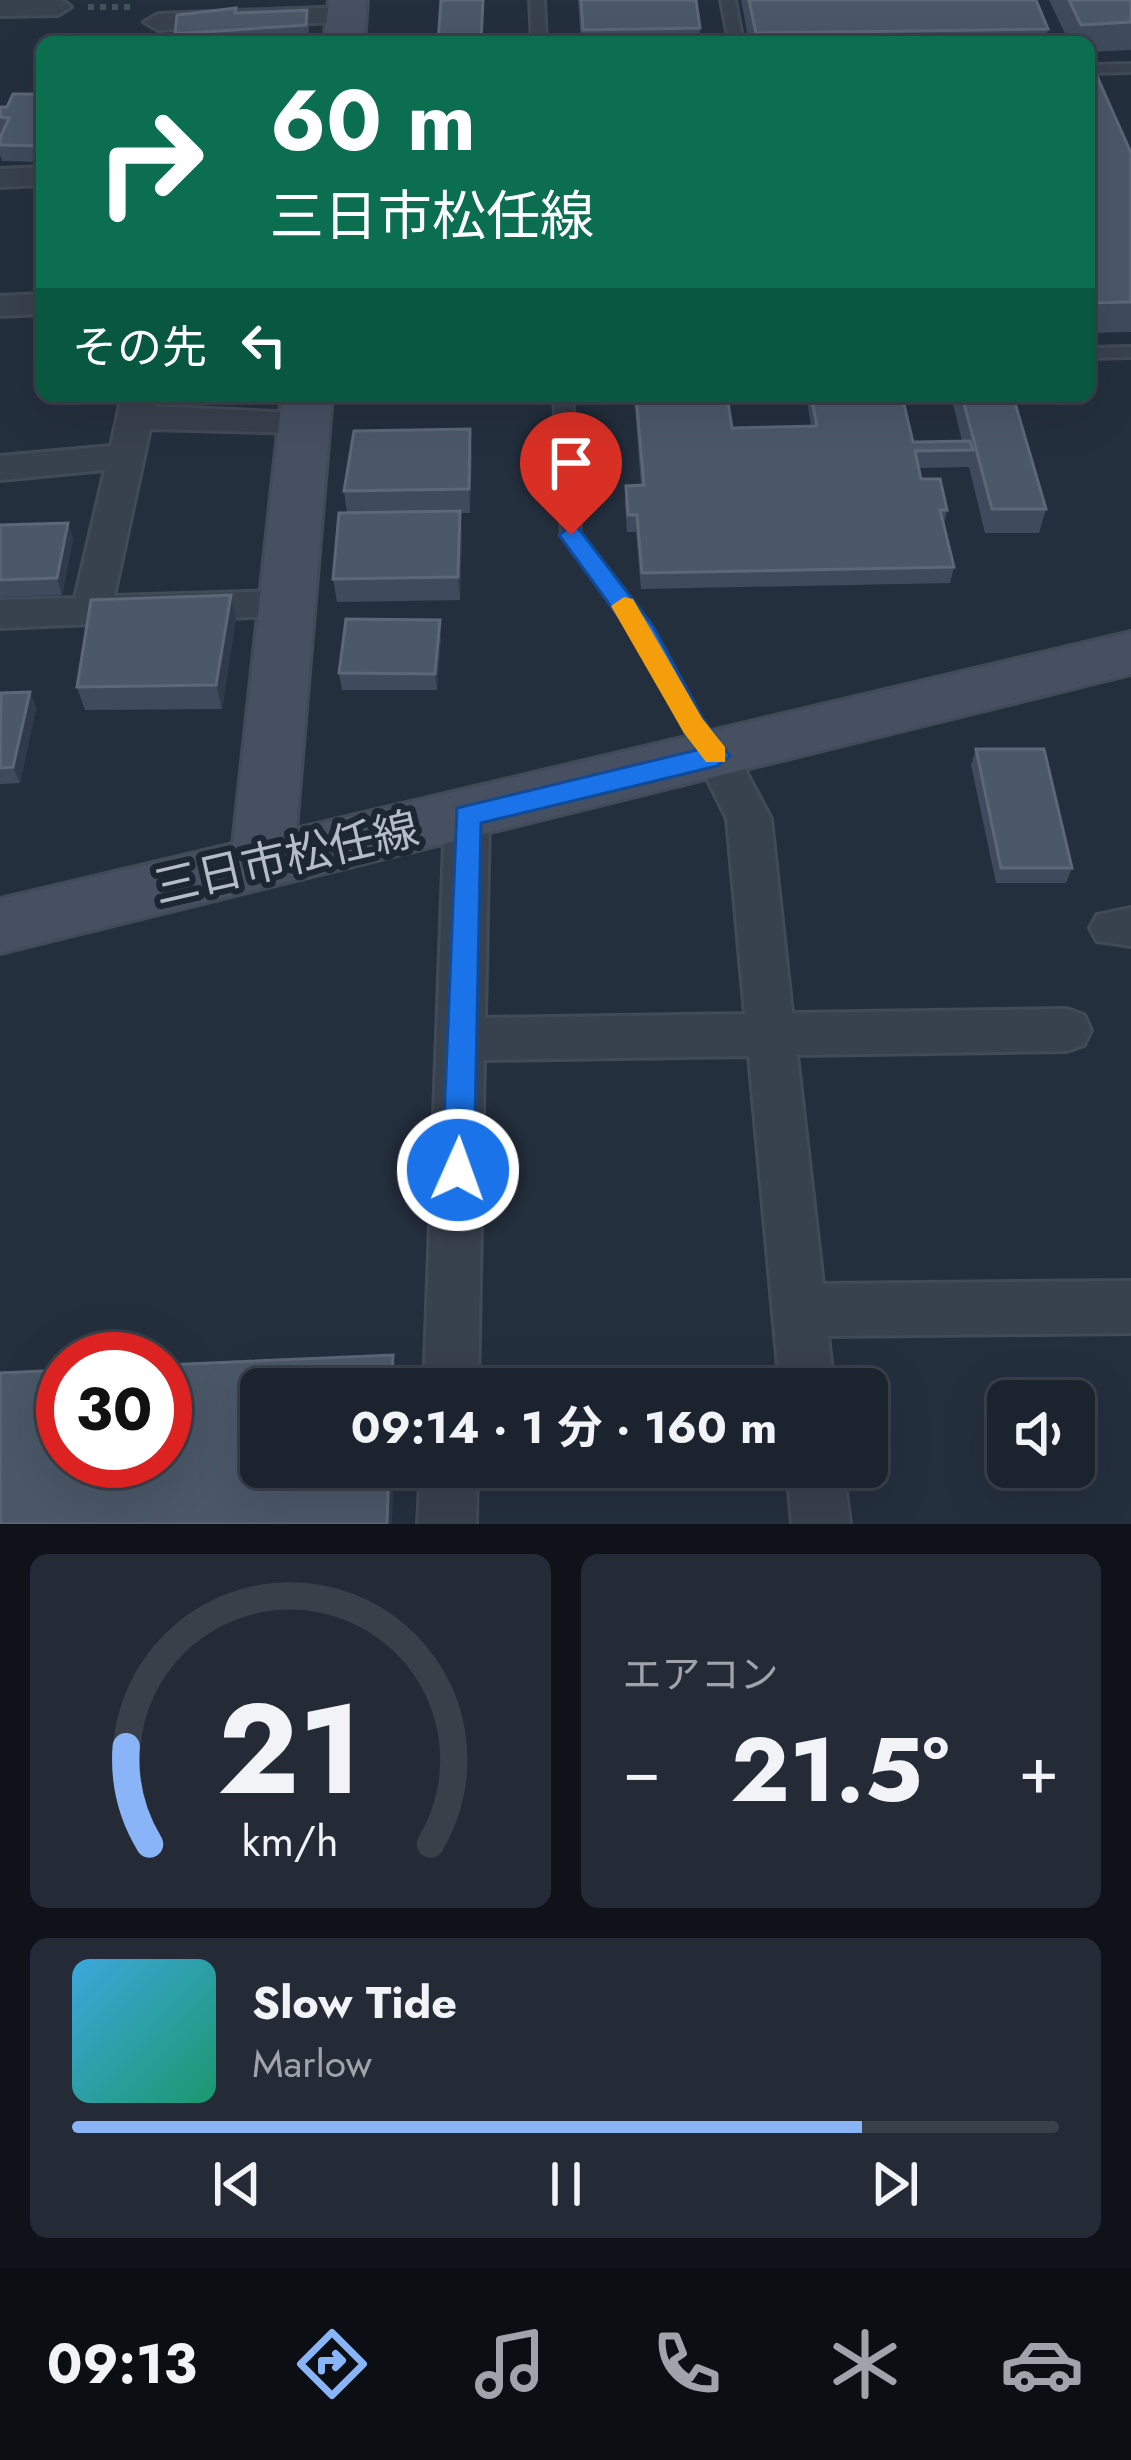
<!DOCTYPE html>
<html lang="ja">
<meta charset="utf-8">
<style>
:root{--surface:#1b232e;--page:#242b36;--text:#f1f3f6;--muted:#a0a4aa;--line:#39404a;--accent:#8ab4f8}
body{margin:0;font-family:Jost,"Noto Sans JP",sans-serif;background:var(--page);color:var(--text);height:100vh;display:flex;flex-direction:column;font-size:45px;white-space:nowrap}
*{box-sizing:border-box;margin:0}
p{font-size:39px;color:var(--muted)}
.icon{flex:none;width:66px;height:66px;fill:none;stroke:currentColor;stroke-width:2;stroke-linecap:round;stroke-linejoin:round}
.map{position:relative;height:1524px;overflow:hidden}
.panel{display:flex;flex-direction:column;gap:30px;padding:30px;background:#0f1319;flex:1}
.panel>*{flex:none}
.banner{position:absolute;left:36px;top:36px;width:1059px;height:366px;border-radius:18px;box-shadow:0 12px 48px #0002,0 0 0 3px var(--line);background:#0b6e4f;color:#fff;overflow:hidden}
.controls{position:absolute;left:987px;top:1380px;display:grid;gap:24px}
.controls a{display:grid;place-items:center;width:108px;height:108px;border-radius:18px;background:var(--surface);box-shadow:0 12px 48px #0002,0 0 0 3px var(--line);font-size:60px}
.speed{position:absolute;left:36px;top:1332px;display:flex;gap:24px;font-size:60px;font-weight:700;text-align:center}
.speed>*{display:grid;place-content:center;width:156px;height:156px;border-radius:50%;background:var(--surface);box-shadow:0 12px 48px #0002,0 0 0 3px var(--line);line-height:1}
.speed .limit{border:18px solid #d22;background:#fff;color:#111}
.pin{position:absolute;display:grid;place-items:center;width:102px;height:102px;color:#fff;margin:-123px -51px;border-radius:50% 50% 50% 0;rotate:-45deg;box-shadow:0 0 12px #0007}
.pin .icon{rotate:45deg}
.me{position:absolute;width:132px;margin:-66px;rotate:2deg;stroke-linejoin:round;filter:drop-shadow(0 0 9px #0008)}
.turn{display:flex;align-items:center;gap:42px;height:252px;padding:0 36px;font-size:54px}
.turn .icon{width:156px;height:156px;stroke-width:2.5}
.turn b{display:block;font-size:84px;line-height:102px}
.then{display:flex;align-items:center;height:114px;padding:0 36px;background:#0003;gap:24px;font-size:45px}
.big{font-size:90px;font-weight:700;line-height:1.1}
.panel .tile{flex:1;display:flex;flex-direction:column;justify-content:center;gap:18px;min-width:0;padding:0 42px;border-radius:18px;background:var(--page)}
.panel .dial{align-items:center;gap:0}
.dial svg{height:312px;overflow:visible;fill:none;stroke:var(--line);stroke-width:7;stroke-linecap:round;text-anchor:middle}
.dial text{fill:var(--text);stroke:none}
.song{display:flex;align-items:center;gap:36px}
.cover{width:144px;height:144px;border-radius:18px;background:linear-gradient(135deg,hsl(200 70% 55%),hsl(160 70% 35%))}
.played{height:12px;border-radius:6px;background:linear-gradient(90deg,var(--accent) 80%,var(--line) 80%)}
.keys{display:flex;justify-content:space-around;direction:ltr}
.heat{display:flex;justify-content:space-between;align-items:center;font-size:66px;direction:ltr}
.panel .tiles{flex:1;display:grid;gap:30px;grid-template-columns:1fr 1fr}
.tile:last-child{grid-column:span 2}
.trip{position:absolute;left:240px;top:1368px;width:648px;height:120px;border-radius:18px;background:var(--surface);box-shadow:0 12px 48px #0002,0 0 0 3px var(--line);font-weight:700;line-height:120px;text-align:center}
.menu{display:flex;height:192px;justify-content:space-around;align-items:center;background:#0b0e12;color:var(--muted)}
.menu .icon{width:84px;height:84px}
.menu .current{color:var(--accent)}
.menu b{font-size:54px;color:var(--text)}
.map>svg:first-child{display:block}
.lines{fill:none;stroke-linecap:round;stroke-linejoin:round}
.lane-casing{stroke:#414a57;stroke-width:6}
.street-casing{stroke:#414a57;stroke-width:6}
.secondary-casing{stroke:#414a57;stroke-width:6}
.path{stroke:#3f5557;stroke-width:6;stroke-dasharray:6 6;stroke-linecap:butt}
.lane{fill:#38414e;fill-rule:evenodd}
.street{fill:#38414e;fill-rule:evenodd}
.secondary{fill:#465061;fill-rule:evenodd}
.wall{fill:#3f4b5c}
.shaded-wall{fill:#2f3b4b}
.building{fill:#4b5868;stroke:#5c6777;stroke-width:3}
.route{fill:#1a73e8;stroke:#114b97;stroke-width:3}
.slow{fill:#f59e0b}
.labels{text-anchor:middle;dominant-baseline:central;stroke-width:12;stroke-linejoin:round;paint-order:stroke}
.street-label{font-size:45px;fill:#b4bcc9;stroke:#1d2633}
</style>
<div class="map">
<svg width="1131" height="1524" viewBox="0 0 1131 1524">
<rect width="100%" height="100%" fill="#242f3e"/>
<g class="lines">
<!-- lane casing -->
<g class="lane-casing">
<g id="lane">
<path d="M530,0H544L546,42H532Z"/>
<path d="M721,0H735L743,42H729Z"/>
<path d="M1131,64V72L1089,73V65Z"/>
<path d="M1131,347V357L1089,358V348Z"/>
<path d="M554,396H572L580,534L651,628L700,721L726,755L723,761H709L686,732L636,637L562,535Z"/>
</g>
</g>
<!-- street casing -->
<g class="street-casing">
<g id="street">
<path d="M0,0H62L71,7L58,15L0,16Z"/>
<path d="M347,7L357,9V21L158,30L144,22L158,14Z"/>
<path d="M42,167V185L0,187V169Z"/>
<path d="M42,294V314L0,316V296Z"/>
<path d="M122,396H156L154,406L316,414L322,422L304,433L150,429L114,596L283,591L297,595L302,605L297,615L0,628V600L75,598L105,470L0,480V456L111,446Z"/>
<path d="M717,740L732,745L771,819L792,1013L1067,1009L1084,1015L1091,1030L1084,1045L1067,1051L797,1055L823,1284L1131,1281V1333L828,1336L834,1389H780L749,1056L484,1060L478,1389H424L445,815L452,803L467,798L482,803L489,815L485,1018L745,1014L727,819L696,756L702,745Z"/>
<path d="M1131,908V946L1097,941L1090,928L1097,915Z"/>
<path d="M421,1467H477L476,1524H418Z"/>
<path d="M787,1467H843L850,1524H792Z"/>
</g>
</g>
<!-- secondary casing -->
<g class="secondary-casing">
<g id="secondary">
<path d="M329,0H367L364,42H324Z"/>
<path d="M282,396H332L296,829L1131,632V674L0,953V899L233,844Z"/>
</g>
</g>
<!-- path -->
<path class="path" d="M88,7H133"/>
<!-- lane -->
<use href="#lane" class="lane"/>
<!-- street -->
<use href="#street" class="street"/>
<!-- secondary -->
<use href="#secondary" class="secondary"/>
</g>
<!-- wall -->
<g class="wall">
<path d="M578,0H696L700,28V42H581Z"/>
<path d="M741,0H1036L1048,29L1045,42H749Z"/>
<path d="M1049,0H1131V50L1089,52V42H1069Z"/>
<path d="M236,8V12L307,10L309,26L308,40L176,42L175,34Z"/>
<path d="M1089,58L1131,153V332L1089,333Z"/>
<path d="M42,94V162L2,161L0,155V138L2,134L0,133V107H7Z"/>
<path d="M634,396H727L732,428L811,426L806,396H902L913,442L962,441L951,396H1013L1046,509L1039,533H985L969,467L919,468L921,479L947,510L944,525L954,567L950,583L641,589L636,532H627L625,502L626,486L641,485Z"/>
<path d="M472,453L470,513H460L462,535L460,600L337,602L333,579L347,513L344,491Z"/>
<path d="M68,523L73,539L62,595L0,597V525Z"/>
<path d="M231,595L236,618L222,709L85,710L77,687Z"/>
<path d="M441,637L437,690H342L339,673Z"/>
<path d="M30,692L36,708L20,783L0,784V696Z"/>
<path d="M976,749L1072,868L1066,883H996L971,765Z"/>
</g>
<!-- shaded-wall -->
<g class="shaded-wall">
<path d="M470,429L472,453L470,513L469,489Z"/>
<path d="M460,511L462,535L460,600L458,577Z"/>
<path d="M68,523L73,539L62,595L57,578Z"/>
<path d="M231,595L236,618L222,709L216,685Z"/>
<path d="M440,620L441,637L437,690L435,674Z"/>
<path d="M30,692L36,708L20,783L13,767Z"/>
<path d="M393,1355L397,1375V1389H391Z"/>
<path d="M389,1467H394L392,1524H387Z"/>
</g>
<!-- building -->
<g class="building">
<path d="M441,0H483L481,42H438Z"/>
<path d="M581,0H696L700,28L583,30Z"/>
<path d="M749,0H1036L1048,29L756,33Z"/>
<path d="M1069,0H1131V22L1081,25Z"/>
<path d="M236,8L235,13L307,10L306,25L175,34L177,15Z"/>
<path d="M1089,58L1131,153V302L1089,303Z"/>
<path d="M13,94H42V146L0,145V138L9,118L0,117V107H7Z"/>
<path d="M636,396H727L732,428L817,426L811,396H902L913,442L970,441L973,450L915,451L921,479H940L947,510H940L954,567L642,573L637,515H628L626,486L644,485Z"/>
<path d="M962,396H1013L1046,509H992Z"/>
<path d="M470,429L469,489L344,491L354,431Z"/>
<path d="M460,511L458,577L333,579L339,513Z"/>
<path d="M68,523L57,578L0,580V525Z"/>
<path d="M231,595L216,685L77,687L91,600Z"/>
<path d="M346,619L440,620L435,674L339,673Z"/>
<path d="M30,692L13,767L0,768L1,693Z"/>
<path d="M976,749H1044L1072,868H1001Z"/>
<path d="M393,1355L391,1389H261V1467H389L387,1524H0V1373L63,1370V1461H165V1365Z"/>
</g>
<!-- route -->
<path class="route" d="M571,526L579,529L653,626L703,719L730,756L717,766L481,823L474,1170L470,1181L458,1185L447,1181L442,1170L457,808L697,750L634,638L559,535Z"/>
<!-- slow -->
<path class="slow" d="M624,597L633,599L702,718L725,747V762H706L684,733L611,606Z"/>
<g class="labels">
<!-- street labels -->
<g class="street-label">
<text transform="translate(286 858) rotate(-13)">三日市松任線</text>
</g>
</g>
</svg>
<div class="controls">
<a><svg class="icon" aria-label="sound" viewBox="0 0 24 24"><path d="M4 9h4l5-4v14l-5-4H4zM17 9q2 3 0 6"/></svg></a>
</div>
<div class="speed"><div class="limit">30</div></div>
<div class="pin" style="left:571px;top:535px;background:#d93025"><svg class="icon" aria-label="arrive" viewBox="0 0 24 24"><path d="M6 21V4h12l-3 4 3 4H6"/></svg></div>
<svg class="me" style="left:458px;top:1170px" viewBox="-20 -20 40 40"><circle r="17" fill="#1a73e8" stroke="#fff" stroke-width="3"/><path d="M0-11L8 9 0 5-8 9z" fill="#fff"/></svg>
<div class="trip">09:14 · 1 分 · 160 m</div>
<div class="banner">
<div class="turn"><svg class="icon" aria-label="right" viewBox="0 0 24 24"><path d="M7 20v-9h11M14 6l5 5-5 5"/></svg><div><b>60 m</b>三日市松任線</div></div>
<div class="then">その先<svg class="icon" aria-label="left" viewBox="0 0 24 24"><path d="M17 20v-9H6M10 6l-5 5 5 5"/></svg></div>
</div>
</div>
<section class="panel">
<div class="tiles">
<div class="tile dial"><svg viewBox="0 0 100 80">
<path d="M14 69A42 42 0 1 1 86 69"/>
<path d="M14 69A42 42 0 0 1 8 44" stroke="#8ab4f8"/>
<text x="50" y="56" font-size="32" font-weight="700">21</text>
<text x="50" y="72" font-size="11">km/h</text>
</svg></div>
<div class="tile"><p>エアコン</p>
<div class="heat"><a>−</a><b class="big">21.5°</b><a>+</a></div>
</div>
<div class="tile">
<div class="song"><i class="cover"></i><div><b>Slow Tide</b><p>Marlow</p></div></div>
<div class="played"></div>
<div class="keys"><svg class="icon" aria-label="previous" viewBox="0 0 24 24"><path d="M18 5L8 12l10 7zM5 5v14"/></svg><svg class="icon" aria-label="pause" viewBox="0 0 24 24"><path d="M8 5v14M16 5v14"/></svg><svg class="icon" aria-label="next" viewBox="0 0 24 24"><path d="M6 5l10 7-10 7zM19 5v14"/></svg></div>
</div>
</div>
</section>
<nav class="menu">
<b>09:13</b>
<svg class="icon current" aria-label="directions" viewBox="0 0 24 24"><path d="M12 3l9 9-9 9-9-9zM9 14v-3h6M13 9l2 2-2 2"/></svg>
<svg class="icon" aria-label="music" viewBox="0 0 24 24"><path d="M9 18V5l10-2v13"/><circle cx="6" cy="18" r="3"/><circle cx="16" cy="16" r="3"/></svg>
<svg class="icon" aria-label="phone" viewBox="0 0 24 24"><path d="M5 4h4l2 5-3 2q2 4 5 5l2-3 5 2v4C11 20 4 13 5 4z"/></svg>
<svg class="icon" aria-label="climate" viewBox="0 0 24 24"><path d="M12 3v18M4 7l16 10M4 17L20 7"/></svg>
<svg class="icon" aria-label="car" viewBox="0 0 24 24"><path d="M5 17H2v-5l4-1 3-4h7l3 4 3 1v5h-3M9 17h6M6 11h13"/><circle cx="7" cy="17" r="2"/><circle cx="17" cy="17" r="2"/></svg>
</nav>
